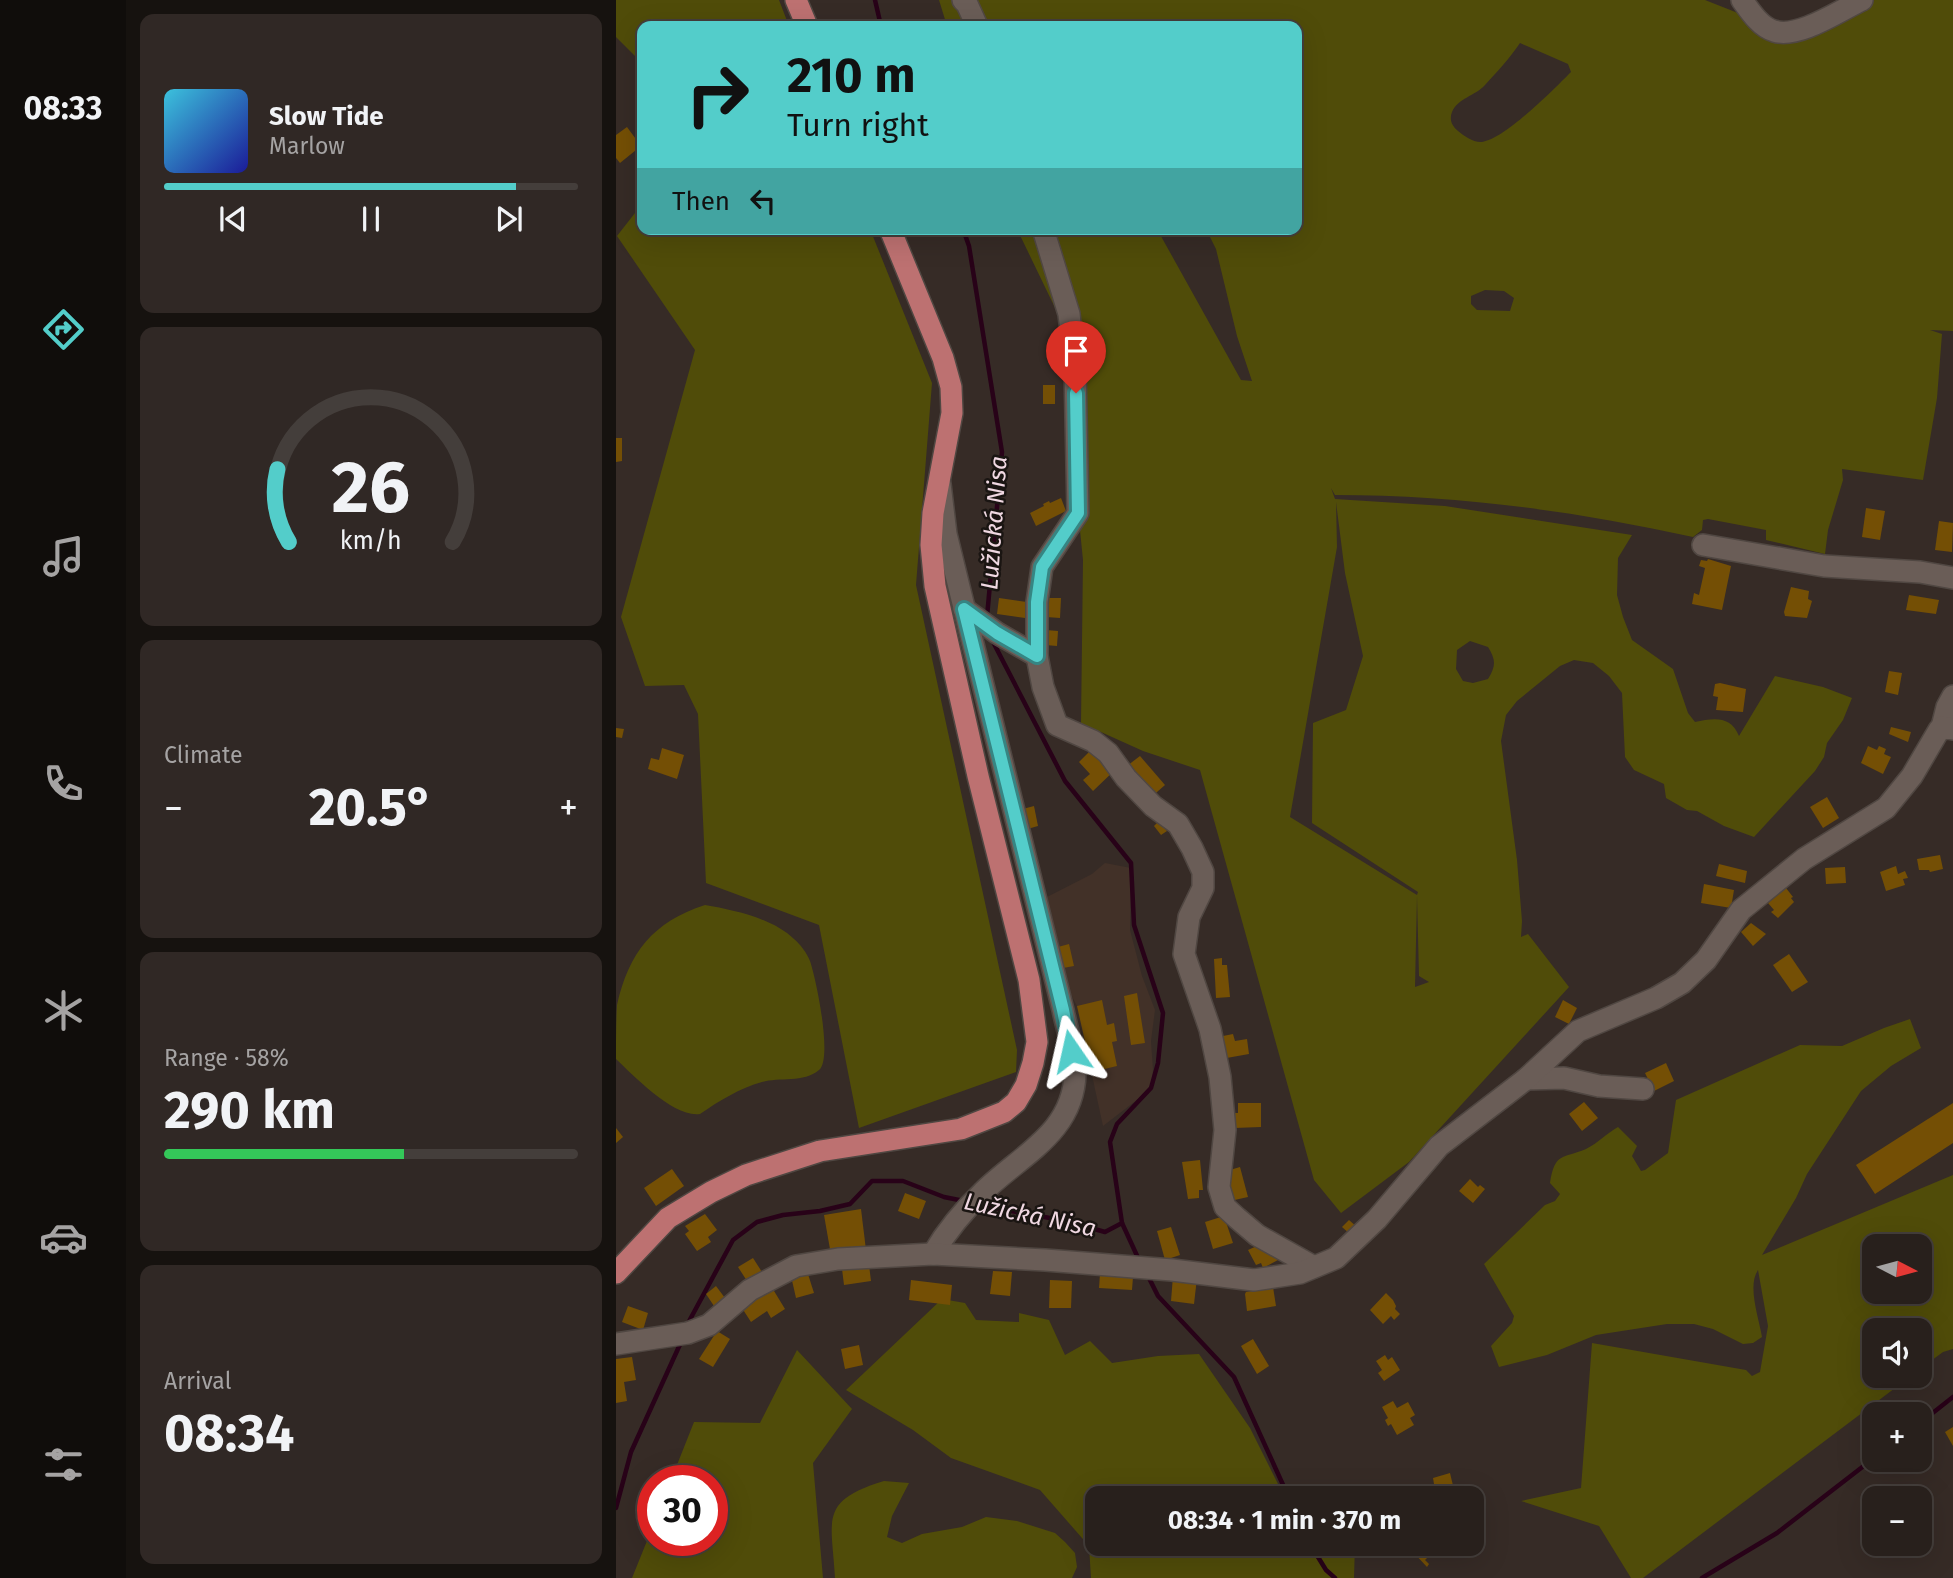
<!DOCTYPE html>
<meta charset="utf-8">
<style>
:root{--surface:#28201c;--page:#302825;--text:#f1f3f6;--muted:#a5a3a3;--line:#443e3b;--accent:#53cdca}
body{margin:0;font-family:"Fira Sans",sans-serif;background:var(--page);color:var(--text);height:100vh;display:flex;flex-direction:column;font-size:26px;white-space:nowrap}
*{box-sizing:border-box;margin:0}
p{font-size:23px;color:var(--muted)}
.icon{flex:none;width:38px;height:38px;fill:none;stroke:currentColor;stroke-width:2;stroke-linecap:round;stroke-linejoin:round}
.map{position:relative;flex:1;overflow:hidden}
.panel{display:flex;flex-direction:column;gap:14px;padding:14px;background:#16120f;width:490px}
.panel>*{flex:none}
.top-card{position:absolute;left:21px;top:21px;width:665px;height:214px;border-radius:14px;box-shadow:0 7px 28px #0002,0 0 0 2px var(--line);background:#53cdca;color:#111;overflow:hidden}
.needle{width:46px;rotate:96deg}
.buttons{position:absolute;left:1246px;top:1234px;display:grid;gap:14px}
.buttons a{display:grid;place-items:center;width:70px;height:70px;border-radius:14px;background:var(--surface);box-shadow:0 7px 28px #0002,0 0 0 2px var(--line);font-size:35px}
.speed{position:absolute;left:21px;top:1465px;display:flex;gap:14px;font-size:35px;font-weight:700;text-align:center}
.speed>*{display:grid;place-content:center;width:91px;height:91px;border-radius:50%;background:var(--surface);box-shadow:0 7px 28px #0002,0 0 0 2px var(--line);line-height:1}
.speed .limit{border:10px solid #d22;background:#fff;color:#111}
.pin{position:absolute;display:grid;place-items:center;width:60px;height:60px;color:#fff;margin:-72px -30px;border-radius:50% 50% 50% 0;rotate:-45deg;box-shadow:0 0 7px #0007}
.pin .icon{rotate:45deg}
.me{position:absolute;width:77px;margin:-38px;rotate:349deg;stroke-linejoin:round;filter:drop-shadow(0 0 5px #0008)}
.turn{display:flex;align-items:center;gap:24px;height:147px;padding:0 35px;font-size:32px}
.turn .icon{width:91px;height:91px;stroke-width:2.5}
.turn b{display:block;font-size:49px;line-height:60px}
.then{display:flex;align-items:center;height:66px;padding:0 35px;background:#0003;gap:14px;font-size:26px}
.big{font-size:52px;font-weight:700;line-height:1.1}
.panel .tile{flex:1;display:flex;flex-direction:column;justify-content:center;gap:10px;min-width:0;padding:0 24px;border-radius:14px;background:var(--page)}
.panel .dial{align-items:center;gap:0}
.dial svg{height:182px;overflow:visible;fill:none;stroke:var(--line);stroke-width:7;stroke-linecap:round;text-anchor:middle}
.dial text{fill:var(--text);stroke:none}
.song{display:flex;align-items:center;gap:21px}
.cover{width:84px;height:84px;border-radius:10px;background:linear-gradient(135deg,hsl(190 70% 55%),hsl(240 70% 35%))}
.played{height:7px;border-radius:4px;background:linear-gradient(90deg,var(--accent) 85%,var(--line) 85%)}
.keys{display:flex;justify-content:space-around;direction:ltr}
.heat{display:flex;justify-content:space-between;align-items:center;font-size:38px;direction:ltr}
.charge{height:10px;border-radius:5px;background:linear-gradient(90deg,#34c759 58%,var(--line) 0)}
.trip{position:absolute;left:469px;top:1486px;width:399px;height:70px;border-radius:14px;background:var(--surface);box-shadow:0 7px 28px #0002,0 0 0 2px var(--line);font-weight:700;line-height:70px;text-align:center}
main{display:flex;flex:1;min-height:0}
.dock{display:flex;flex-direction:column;width:126px;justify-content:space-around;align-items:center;background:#100d0b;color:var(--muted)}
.dock .icon{width:49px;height:49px}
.dock .selected{color:var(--accent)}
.dock b{font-size:32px;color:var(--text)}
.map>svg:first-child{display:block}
.built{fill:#423128}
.green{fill:#504c09;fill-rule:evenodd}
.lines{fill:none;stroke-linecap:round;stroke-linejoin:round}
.stream{stroke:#280218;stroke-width:4.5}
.building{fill:#744f05}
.minor-casing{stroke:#504742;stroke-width:24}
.major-casing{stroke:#504742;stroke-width:24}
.minor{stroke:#6a5d57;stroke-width:21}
.major{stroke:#bd7171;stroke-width:21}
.route-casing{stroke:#368583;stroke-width:18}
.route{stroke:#53cdca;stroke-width:12}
.labels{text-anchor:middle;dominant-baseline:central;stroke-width:5;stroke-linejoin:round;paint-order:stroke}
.water-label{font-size:24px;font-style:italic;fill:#f0d8e2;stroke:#1a1512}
</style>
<main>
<nav class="dock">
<b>08:33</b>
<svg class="icon selected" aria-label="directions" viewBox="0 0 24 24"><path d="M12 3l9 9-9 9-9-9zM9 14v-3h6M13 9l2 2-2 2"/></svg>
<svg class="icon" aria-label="music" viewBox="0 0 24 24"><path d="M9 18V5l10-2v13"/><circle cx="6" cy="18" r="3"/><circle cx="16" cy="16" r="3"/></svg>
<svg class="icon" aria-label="phone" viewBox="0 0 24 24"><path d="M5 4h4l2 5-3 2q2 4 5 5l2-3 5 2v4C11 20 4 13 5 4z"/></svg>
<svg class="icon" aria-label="climate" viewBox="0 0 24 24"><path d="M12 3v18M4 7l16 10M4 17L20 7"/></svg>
<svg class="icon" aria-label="car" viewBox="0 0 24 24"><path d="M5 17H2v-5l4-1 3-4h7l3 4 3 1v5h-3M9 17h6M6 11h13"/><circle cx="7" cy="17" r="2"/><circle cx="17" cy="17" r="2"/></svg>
<svg class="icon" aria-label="filters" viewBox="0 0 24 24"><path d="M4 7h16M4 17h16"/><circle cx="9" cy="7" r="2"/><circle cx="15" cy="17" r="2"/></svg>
</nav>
<section class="panel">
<div class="tile">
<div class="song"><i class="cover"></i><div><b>Slow Tide</b><p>Marlow</p></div></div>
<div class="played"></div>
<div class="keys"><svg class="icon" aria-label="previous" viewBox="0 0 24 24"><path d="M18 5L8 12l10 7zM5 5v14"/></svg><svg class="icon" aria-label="pause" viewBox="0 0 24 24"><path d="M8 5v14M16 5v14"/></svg><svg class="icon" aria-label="next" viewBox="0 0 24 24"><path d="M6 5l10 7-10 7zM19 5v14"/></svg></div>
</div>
<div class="tile dial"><svg viewBox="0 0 100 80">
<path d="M14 69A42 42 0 1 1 86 69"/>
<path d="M14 69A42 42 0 0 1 9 37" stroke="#53cdca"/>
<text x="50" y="56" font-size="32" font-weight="700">26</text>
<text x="50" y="72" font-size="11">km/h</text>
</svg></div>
<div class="tile"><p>Climate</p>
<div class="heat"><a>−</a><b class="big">20.5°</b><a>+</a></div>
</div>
<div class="tile"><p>Range · 58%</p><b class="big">290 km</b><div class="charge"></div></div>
<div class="tile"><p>Arrival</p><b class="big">08:34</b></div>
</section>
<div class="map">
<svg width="1337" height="1578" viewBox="0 0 1337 1578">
<rect width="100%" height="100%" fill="#362b26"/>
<!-- built -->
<path class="built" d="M489,863L515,868L514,930L526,976L539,1010L535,1041L537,1070L535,1089L487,1126L461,1006L453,991L429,898L476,874Z"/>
<!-- green -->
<g class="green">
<path d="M0,0H163L173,26H26V63L0,37Z"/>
<path d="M323,0H1089L1132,17L1151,35L1255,5L1257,0H1337V331L1314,330L1326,334L1321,398L1307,480L1226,469L1227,480L1212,530L1209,554L1150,540V530L1092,519L1087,520L1086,530L1077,537C959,511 840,495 719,495L715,488L719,499L829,506L1016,535L1002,558L1001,595L1007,617L1016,640L1057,669L1072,713L1079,722C1097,718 1115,715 1123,736L1159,676L1207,687L1236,698L1227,720L1211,743L1208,757L1199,771L1138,837L1108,826L1081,811L1071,810L1050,798L1048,784L1018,770L1009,757L1006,693L993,676L977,663L958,660L944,666L901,701L890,715L885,741L901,860L906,921L905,937L912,934L953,987L793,1162L725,1213L698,1180L584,770L527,751L465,723L467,560L442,314L401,229H541L625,380L636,381L621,336L600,249L590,229H681V26H331ZM904,43L952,64L955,72C938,89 889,139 866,142C858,143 848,136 842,131C836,126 833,120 836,112C842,98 859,96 869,85C881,72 894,58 904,43ZM869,290L888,291L898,298L894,311L861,310L855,304V296ZM720,502L729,573L747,656L730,710L697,723L696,823L802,892L801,895L674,817L721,547ZM854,641L872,647C880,660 880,666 872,679L857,683L847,681L840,669L841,650ZM801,896L803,976L813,982L799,987Z"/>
<path d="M26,204V229H254L316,383L300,585L401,1050L400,1072L243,1128L203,925L90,883L82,714L68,685L29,686L5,617L79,350L1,236Z"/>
<path d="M89,905C118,910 156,918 178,939C184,944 191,953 194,961C200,978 217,1059 203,1070C188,1083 163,1077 146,1082C124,1088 103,1101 84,1114C58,1118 18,1076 0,1059C0,1042 0,1021 1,1005C13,952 37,922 89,905Z"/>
<path d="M1294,1019L1305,1048L1275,1066L1245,1091L1191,1174L1180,1198L1146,1255L1337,1175V1349L1327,1352L1304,1369V1330H1258V1376H1295L1027,1578H1015L983,1526L905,1501L965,1488L976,1343L1130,1370L1136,1376L1144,1372L1152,1326L1142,1270C1131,1286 1143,1318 1146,1337L1137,1343L1127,1344L1097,1329L1078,1324H1051L980,1335L931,1355L883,1367L875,1346L896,1323L898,1316L868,1264L929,1205L939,1201L944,1194L934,1183C939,1152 946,1159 970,1149C982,1143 991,1133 1002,1127L1021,1146L1016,1156L1025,1171L1029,1170L1052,1153L1060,1100L1184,1045L1226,1046L1268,1028ZM1258,1246H1304V1292H1258Z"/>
<path d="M326,1299L349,1303L360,1320L403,1322V1313L433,1320L449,1355L474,1341L496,1363L542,1356L583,1354L634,1428L669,1498H481V1544H707L716,1549L739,1544L738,1578H475L473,1546L424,1490L335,1458L297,1430L230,1390Z"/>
<path d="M181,1350L236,1409L197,1463L207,1578H16L37,1526V1540H96V1480H55L78,1422L144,1423Z"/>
<path d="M268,1481L293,1483L276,1516L271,1537L286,1543L306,1534L346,1527L370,1517L401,1521L439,1533L449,1542L459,1553L461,1567L456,1578H219C216,1520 202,1501 268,1481Z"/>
</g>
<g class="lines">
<!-- stream -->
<g class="stream">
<path d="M259,0L265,26"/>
<path d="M347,229L353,246L386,452L371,617"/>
<path d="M363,1205L450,1221L489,1232L506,1223L494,1142L501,1124L535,1088L542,1063L547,1013L518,925L515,863L449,781L375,638"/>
<path d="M506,1223L523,1260"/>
<path d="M531,1274L542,1296L618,1377L673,1498"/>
<path d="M71,1325L117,1240L141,1222L167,1215L204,1211L234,1204L256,1181H287L328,1197L348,1201"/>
<path d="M1304,1423L1337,1397"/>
<path d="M0,1508L15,1452L66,1340"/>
<path d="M694,1544L710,1570L719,1578"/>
<path d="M1086,1578L1161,1533L1258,1458"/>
</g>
</g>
<!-- building -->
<g class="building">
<path d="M11,127L25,146L4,163L0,158V135Z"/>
<rect x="427" y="385" width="12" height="19"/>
<path d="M0,438H6V461L0,462Z"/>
<path d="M445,498L450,511L420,526L414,513L428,506L427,504L433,501L434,503Z"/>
<path d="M1250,508L1269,511L1264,540L1246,537Z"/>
<path d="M1323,521L1337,523L1336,552L1319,550Z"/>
<path d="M1092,559L1115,566L1106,610L1076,604L1078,593L1083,595L1089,568L1083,566L1085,560L1091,561Z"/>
<path d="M1175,587L1193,591L1192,599L1196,601L1191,618L1169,616L1168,612Z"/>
<path d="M1293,595L1323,600L1320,614L1290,610Z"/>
<path d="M383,598L411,602L409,618L381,614Z"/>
<path d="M432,598H445L444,618L430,617Z"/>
<path d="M430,630L442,631L441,646L429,645Z"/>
<path d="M1273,671L1286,673L1282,695L1269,692Z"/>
<path d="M1104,683L1130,689L1127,712L1100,710L1102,697L1097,696L1099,684Z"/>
<path d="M1275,727L1295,732L1292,742L1273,734Z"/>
<path d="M0,728L8,729L6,738L0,737Z"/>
<path d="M479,746L501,768L477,791L467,780L474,774L463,762Z"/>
<path d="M1252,746L1261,750L1263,746L1270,749L1268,754L1275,757L1267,774L1245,763Z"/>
<path d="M46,748L68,755L61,779L32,769L35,758L43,760Z"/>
<path d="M524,756L549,785L533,799L507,769Z"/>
<path d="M1211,797L1223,818L1207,828L1194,807Z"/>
<path d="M418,806L422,826L408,830L403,810Z"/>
<path d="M543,821L551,831L545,835L538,826Z"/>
<path d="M1324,855L1327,869L1314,872L1313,870H1303L1301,859Z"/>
<path d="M1103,864L1131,871L1129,883L1100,876Z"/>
<path d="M1280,866L1282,874L1289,871L1292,878L1287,879L1289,885L1270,891L1264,872Z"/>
<path d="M1229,867L1230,883L1210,884L1209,868Z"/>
<path d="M1088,884L1118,890L1115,908L1085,903Z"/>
<path d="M1170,888L1177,897L1175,898L1178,902L1162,918L1155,912L1158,910L1152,903Z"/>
<path d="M1135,923L1150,934L1137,946L1125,932Z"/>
<path d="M453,944L458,966L447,968L442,947Z"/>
<path d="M1173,954L1192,982L1176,992L1157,965Z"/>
<path d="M606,958V965H611L614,997L600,998L598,959Z"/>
<path d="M521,993L529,1043L515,1045L508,996Z"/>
<path d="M486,1000L491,1025L498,1023L501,1041L496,1042L501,1066L476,1072L461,1006Z"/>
<path d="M947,1000L961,1008L953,1024L939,1017Z"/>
<path d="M617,1034L619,1041L631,1039L633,1054L605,1059L602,1037Z"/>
<path d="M1050,1063L1058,1081L1038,1091L1029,1081L1032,1079L1029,1073Z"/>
<path d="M968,1102L982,1118L966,1131L953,1114Z"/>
<path d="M622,1103H645V1127L618,1128L617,1113H622Z"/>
<path d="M1337,1103V1143L1259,1194L1240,1165Z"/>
<path d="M0,1128L7,1137L0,1143Z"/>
<path d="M584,1160L587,1190H583V1198L572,1199L566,1162Z"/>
<path d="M624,1167L632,1197L614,1201L607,1172Z"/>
<path d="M56,1169L68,1186L40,1206L28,1188Z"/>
<path d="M854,1179L862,1187L864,1185L869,1189L857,1203L843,1191Z"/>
<path d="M289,1193L310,1201L303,1219L282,1211Z"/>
<path d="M245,1209L250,1250L215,1255L208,1215Z"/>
<path d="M89,1214L101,1230L92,1237L95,1242L81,1251L69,1234L73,1231L69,1226Z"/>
<path d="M608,1216L617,1243L597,1249L589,1222Z"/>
<path d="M733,1220L742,1228L735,1235L726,1227Z"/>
<path d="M555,1227L564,1255L549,1260L541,1231Z"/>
<path d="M643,1245L657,1249L662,1260L647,1268L645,1263L640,1265L632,1250Z"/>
<path d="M137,1258L146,1272L131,1281L122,1267Z"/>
<path d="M253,1265L255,1281L228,1285L226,1269Z"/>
<path d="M191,1271L198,1293L180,1298L175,1276Z"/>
<path d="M377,1271L396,1272L394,1296L374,1294Z"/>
<path d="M484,1274L517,1277L516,1290L483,1288Z"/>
<path d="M557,1276L581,1278L578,1304L555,1301Z"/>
<path d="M295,1280L336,1285L334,1305L293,1300Z"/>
<path d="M434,1280L456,1281L455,1308H433Z"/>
<path d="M100,1286L109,1298L98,1306L90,1294Z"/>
<path d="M155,1286L169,1309L155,1318L151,1311L135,1322L124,1305Z"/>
<path d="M657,1287L660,1306L631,1311L629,1294L630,1292Z"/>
<path d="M770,1293L777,1300L780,1306L779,1309L784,1314L778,1320L775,1316L767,1324L754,1310Z"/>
<path d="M12,1306L32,1313L27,1330L6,1322Z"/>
<path d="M101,1331L114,1339L97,1367L83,1359Z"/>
<path d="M637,1339L653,1366L641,1374L625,1346Z"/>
<path d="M243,1345L247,1365L229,1369L225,1349Z"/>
<path d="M769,1355L772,1360L776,1357L784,1370L768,1381L762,1373L766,1370L760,1361Z"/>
<path d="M16,1357L20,1380L8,1382L11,1401L0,1403V1359Z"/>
<path d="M777,1401L781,1408L792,1402L799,1415L794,1418L798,1425L781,1435L775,1424L772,1426L769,1420L772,1418L766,1407Z"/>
<path d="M1337,1427V1446L1329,1432Z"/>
<path d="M834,1473L840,1498H816L814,1491L819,1490L817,1478Z"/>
<path d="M707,1486L711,1498H686L684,1493Z"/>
<path d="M790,1544H815L820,1549L809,1560L813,1564L811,1567L798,1553L792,1557L785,1549Z"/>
</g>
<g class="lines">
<!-- minor casing -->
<g class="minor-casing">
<g id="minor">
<path d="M347,0L351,4L361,26"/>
<path d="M1126,0C1134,11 1144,27 1158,31C1182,39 1223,11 1246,0"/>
<path d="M427,229L453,314L459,369L462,513L426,567L421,602V656L427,687L441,725L477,741L492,753L510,778L537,806L562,824L576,848L587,872V888L573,917L568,954L594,1029L604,1077L609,1130L603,1187L609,1207L621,1218L641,1235L698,1267"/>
<path d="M1087,545L1208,566L1304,572L1337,578"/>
<path d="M348,609L381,633L421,656"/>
<path d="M1326,727L1331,707L1337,696"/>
<path d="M910,1079L948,1078L983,1086L1027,1089"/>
<path d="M317,1254C330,1232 348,1210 367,1192C403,1156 458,1133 459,1073C459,1053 451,1030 447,1010L330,534L324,484"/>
<path d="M0,1344L72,1333L93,1325L134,1290L180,1266L222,1259L317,1254L429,1260L556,1270L638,1280L684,1273L720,1258L761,1219L823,1146L910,1079L962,1031L1040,998L1066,983L1090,960L1125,910L1188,859L1270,808L1296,776L1323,730L1326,727L1337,729"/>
</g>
</g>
<!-- major casing -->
<g class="major-casing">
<g id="major">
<path d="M180,0L191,26"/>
<path d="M0,1273L52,1218L95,1192L130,1175L204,1151L345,1129L388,1112L400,1102L410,1085L417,1063L421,1042L413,980L362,776L319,586L315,545L317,513L336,413L335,387L327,358L274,229"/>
</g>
</g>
<!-- minor -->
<use href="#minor" class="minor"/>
<!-- major -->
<use href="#major" class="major"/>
</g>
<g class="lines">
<!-- route casing -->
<g class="route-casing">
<path id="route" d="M455,1051L447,1010L348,609L381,633L421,656V602L426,567L462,513L460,393"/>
</g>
<!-- route -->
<use href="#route" class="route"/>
</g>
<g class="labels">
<!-- water labels -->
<g class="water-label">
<text transform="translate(378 523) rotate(-86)">Lužická Nisa</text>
<text transform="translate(414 1215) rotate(12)">Lužická Nisa</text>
</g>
</g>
</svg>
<div class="buttons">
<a><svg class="needle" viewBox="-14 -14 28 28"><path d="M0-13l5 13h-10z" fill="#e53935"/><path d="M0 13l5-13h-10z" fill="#a5a3a3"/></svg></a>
<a><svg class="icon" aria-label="sound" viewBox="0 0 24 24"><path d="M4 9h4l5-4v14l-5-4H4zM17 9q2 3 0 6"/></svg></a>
<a>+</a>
<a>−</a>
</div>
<div class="speed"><div class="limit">30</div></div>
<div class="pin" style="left:460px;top:393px;background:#d93025"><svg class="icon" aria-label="arrive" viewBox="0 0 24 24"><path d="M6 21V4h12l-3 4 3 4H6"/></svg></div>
<svg class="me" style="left:455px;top:1051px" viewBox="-20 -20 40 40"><path d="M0-17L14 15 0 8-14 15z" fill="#53cdca" stroke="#fff" stroke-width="4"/></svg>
<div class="trip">08:34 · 1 min · 370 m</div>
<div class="top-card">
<div class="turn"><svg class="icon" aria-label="right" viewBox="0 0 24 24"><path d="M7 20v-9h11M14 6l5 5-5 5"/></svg><div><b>210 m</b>Turn right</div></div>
<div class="then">Then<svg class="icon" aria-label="left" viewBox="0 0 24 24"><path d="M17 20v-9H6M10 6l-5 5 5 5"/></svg></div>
</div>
</div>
</main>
